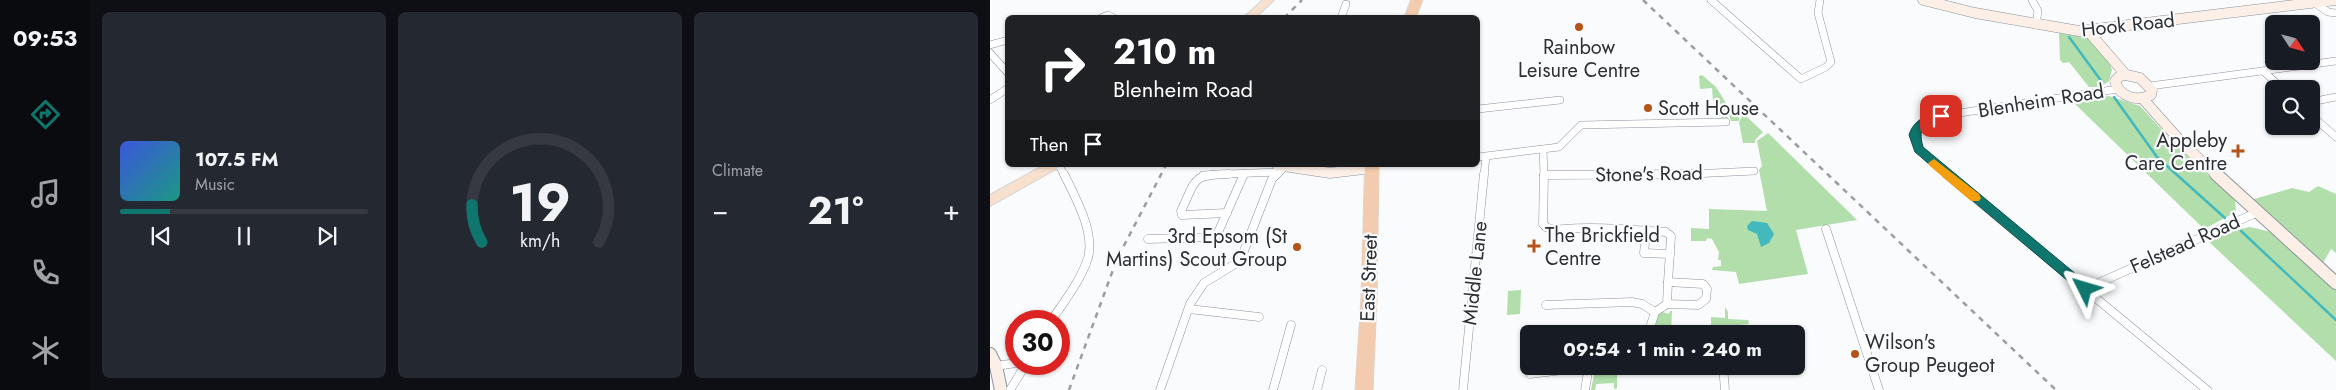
<!DOCTYPE html>
<meta charset="utf-8">
<style>
:root{--surface:#171b24;--page:#242831;--text:#f1f3f6;--muted:#9ea1a6;--line:#363941;--accent:#0f766e}
body{margin:0;font-family:Jost,sans-serif;background:var(--page);color:var(--text);height:100vh;display:flex;flex-direction:column;font-size:19px;white-space:nowrap}
*{box-sizing:border-box;margin:0}
p{font-size:16px;color:var(--muted)}
.icon{flex:none;width:28px;height:28px;fill:none;stroke:currentColor;stroke-width:2;stroke-linecap:round;stroke-linejoin:round}
.map{position:relative;flex:1;overflow:hidden}
.drawer{display:flex;flex-direction:column;gap:12px;padding:12px;background:#0d0f14;width:900px}
.drawer>*{flex:none}
.guide{position:absolute;left:15px;top:15px;width:475px;height:152px;border-radius:8px;box-shadow:0 1px 4px #0004;background:#202124;color:#fff;overflow:hidden}
.needle{width:32px;rotate:126deg}
.controls{position:absolute;left:1275px;top:15px;display:grid;gap:10px}
.controls a{display:grid;place-items:center;width:55px;height:55px;border-radius:8px;background:var(--surface);box-shadow:0 1px 4px #0004;font-size:25px}
.speed{position:absolute;left:15px;top:310px;display:flex;gap:10px;font-size:25px;font-weight:700;text-align:center}
.speed>*{display:grid;place-content:center;width:65px;height:65px;border-radius:50%;background:var(--surface);box-shadow:0 1px 4px #0004;line-height:1}
.speed .limit{border:8px solid #d22;background:#fff;color:#111}
.pin{position:absolute;display:grid;place-items:center;width:42px;height:42px;color:#fff;margin:-21px;border-radius:10px;box-shadow:0 2px 8px #0006}
.me{position:absolute;width:55px;margin:-28px;rotate:310deg;stroke-linejoin:round;filter:drop-shadow(0 0 4px #0008)}
.turn{display:flex;align-items:center;gap:18px;height:105px;padding:0 25px;font-size:22px}
.turn .icon{width:65px;height:65px;stroke-width:2.5}
.turn b{display:block;font-size:35px;line-height:42px}
.then{display:flex;align-items:center;height:48px;padding:0 25px;background:#0003;gap:10px;font-size:19px}
.big{font-size:38px;font-weight:700;line-height:1.1}
.drawer .widget{flex:1;display:flex;flex-direction:column;justify-content:center;gap:8px;min-width:0;padding:0 18px;border-radius:8px;background:var(--page)}
.drawer .dial{align-items:center;gap:0}
.dial svg{height:130px;overflow:visible;fill:none;stroke:var(--line);stroke-width:7;stroke-linecap:round;text-anchor:middle}
.dial text{fill:var(--text);stroke:none}
.song{display:flex;align-items:center;gap:15px}
.cover{width:60px;height:60px;border-radius:8px;background:linear-gradient(135deg,hsl(230 70% 55%),hsl(170 70% 35%))}
.played{height:5px;border-radius:2px;background:linear-gradient(90deg,var(--accent) 20%,var(--line) 20%)}
.keys{display:flex;justify-content:space-around;direction:ltr}
.heat{display:flex;justify-content:space-between;align-items:center;font-size:28px;direction:ltr}
.drawer .tiles{flex:1;display:grid;gap:12px;grid-template-columns:repeat(3,1fr)}
.trip{position:absolute;left:530px;top:325px;width:285px;height:50px;border-radius:8px;background:var(--surface);box-shadow:0 1px 4px #0004;font-weight:700;line-height:50px;text-align:center}
main{display:flex;flex:1;min-height:0}
.menu{display:flex;flex-direction:column;width:90px;justify-content:space-around;align-items:center;background:#090b0e;color:var(--muted)}
.menu .icon{width:35px;height:35px}
.menu .on{color:var(--accent)}
.menu b{font-size:22px;color:var(--text)}
.map>svg:first-child{display:block}
.green{fill:#b1deab}
.water{fill:#43b9be}
.lines{fill:none;stroke-linecap:round;stroke-linejoin:round}
.stream{stroke:#43b9be;stroke-width:2.5}
.street-far1-casing{stroke:#8d939c;stroke-width:8}
.street-casing{stroke:#8d939c;stroke-width:9}
.secondary-far1-casing{stroke:#8d939c;stroke-width:11}
.secondary-casing{stroke:#8d939c;stroke-width:14}
.primary-casing{stroke:#d5d5d6;stroke-width:2}
.highway-casing{stroke:#d5d5d6;stroke-width:1}
.street-far1{stroke:#fff;stroke-width:7}
.street{stroke:#fff;stroke-width:8}
.secondary-far1{stroke:#fbefe7;stroke-width:10}
.secondary{stroke:#fbefe7;stroke-width:12}
.primary{fill:#f8e0ce;fill-rule:evenodd}
.highway{fill:#f3cbae;fill-rule:evenodd}
.rail{stroke:#9b9da0;stroke-width:2.5;stroke-dasharray:5.5 5.5;stroke-linecap:butt}
.route{fill:#0f766e;stroke:#0a4d48}
.slow{fill:#f59e0b}
.poi-dot{fill:#b55318;stroke:#fafbfd;stroke-width:2}
.labels{text-anchor:middle;dominant-baseline:central;stroke-width:4.5;stroke-linejoin:round;paint-order:stroke}
.street-label{font-size:20px;fill:#2c2f33;stroke:#fafbfd}
.poi-label{font-size:20px;fill:#2c2f33;stroke:#fafbfd;text-anchor:start}
</style>
<main>
<nav class="menu">
<b>09:53</b>
<svg class="icon on" aria-label="directions" viewBox="0 0 24 24"><path d="M12 3l9 9-9 9-9-9zM9 14v-3h6M13 9l2 2-2 2"/></svg>
<svg class="icon" aria-label="music" viewBox="0 0 24 24"><path d="M9 18V5l10-2v13"/><circle cx="6" cy="18" r="3"/><circle cx="16" cy="16" r="3"/></svg>
<svg class="icon" aria-label="phone" viewBox="0 0 24 24"><path d="M5 4h4l2 5-3 2q2 4 5 5l2-3 5 2v4C11 20 4 13 5 4z"/></svg>
<svg class="icon" aria-label="climate" viewBox="0 0 24 24"><path d="M12 3v18M4 7l16 10M4 17L20 7"/></svg>
</nav>
<section class="drawer">
<div class="tiles">
<div class="widget">
<div class="song"><i class="cover"></i><div><b>107.5 FM</b><p>Music</p></div></div>
<div class="played"></div>
<div class="keys"><svg class="icon" aria-label="previous" viewBox="0 0 24 24"><path d="M18 5L8 12l10 7zM5 5v14"/></svg><svg class="icon" aria-label="pause" viewBox="0 0 24 24"><path d="M8 5v14M16 5v14"/></svg><svg class="icon" aria-label="next" viewBox="0 0 24 24"><path d="M6 5l10 7-10 7zM19 5v14"/></svg></div>
</div>
<div class="widget dial"><svg viewBox="0 0 100 80">
<path d="M14 69A42 42 0 1 1 86 69"/>
<path d="M14 69A42 42 0 0 1 8 46" stroke="#0f766e"/>
<text x="50" y="56" font-size="32" font-weight="700">19</text>
<text x="50" y="72" font-size="11">km/h</text>
</svg></div>
<div class="widget"><p>Climate</p>
<div class="heat"><a>−</a><b class="big">21°</b><a>+</a></div>
</div>
</div>
</section>
<div class="map">
<svg width="1346" height="390" viewBox="0 0 1346 390">
<rect width="100%" height="100%" fill="#fafbfd"/>
<!-- green -->
<g class="green">
<path d="M1069,33L1098,38L1120,64L1122,70L1119,81L1110,87H1099L1079,62L1073,63L1070,60Z"/>
<path d="M712,75L726,87L736,103L756,116L773,132L765,140V143H753L749,122L752,116L749,115V121H741L739,115L737,116L738,119H728L738,114L737,112L740,111L738,109L733,111L723,100L722,88L710,89L709,76Z"/>
<path d="M1119,96L1150,106L1186,145L1245,200L1246,212L1214,229L1083,102Z"/>
<path d="M778,133L867,220L806,230L818,274L749,284L746,272L722,270L723,267L731,266V260H728L729,252L722,239L717,238L716,241H701V228L719,229V209L777,211L769,170L772,166L767,141Z"/>
<path d="M1328,186L1346,194V253L1341,249L1333,263L1261,200L1302,188L1319,192Z"/>
<path d="M1260,227L1281,232L1346,290V361L1218,241L1237,232Z"/>
<path d="M531,290L530,314L517,315L518,291Z"/>
<path d="M735,307L738,312V319L758,320L759,324L739,326L737,329H721V317L735,318Z"/>
<path d="M669,311L679,314L680,311H682L681,334H661Z"/>
<path d="M632,372V374L627,375V388L624,389V383L606,384L605,390H601L604,375Z"/>
</g>
<!-- water -->
<path class="water" d="M762,221L777,223L784,234L779,243L771,247L767,234L758,230L757,226Z"/>
<g class="lines">
<!-- stream -->
<g class="stream">
<path d="M1079,37L1112,82"/>
<path d="M1124,97L1167,157L1235,218"/>
<path d="M1251,231L1346,320"/>
</g>
<!-- street-far1 casing -->
<g class="street-far1-casing">
<g id="street-far1">
<path d="M721,0L811,79L836,67L841,62L828,13L830,0"/>
<path d="M1042,0L1048,11L1046,25"/>
<path d="M1325,3L1338,12L1346,13"/>
<path d="M111,18L118,15L124,18"/>
<path d="M351,18L356,4"/>
<path d="M0,45L18,40"/>
<path d="M0,53L18,73"/>
<path d="M1273,71L1293,89"/>
<path d="M1160,86L1346,61"/>
<path d="M0,100L18,88"/>
<path d="M1321,102L1346,97"/>
<path d="M488,109L570,100"/>
<path d="M1321,115L1346,137"/>
<path d="M553,150L554,175"/>
<path d="M488,157L569,147L591,125L736,122"/>
<path d="M69,165L74,175"/>
<path d="M213,175L289,172"/>
<path d="M286,175L296,166"/>
<path d="M494,175L496,157"/>
<path d="M554,175H681L764,171"/>
<path d="M958,175C944,164 925,151 925,133L933,122L943,117L1128,89"/>
</g>
</g>
<!-- street casing -->
<g class="street-casing">
<g id="street">
<path d="M554,174L553,224C559,231 566,230 574,229C608,226 642,230 676,232L681,236L678,282"/>
<path d="M956,174L1217,390"/>
<path d="M554,175L702,174"/>
<path d="M237,213L192,215L191,211C207,178 201,175 239,174"/>
<path d="M836,229L889,390"/>
<path d="M656,231L654,253L680,254"/>
<path d="M158,239L226,237L254,174"/>
<path d="M678,282L713,284L717,289L716,299L708,305L677,304Z"/>
<path d="M1095,289L1268,212"/>
<path d="M556,305L642,302L652,304L665,312"/>
<path d="M199,309L269,317"/>
<path d="M61,321C74,302 91,280 98,258C105,231 85,197 74,174"/>
<path d="M658,334L665,312L677,304"/>
<path d="M6,366L26,363"/>
<path d="M733,366L735,390"/>
<path d="M540,374L589,368L598,372L603,368L641,366"/>
<path d="M20,390L36,364"/>
<path d="M170,390L200,304L214,283L250,261L282,179L287,174"/>
<path d="M283,390L301,325"/>
<path d="M327,390L332,370"/>
<path d="M473,390L494,174"/>
<path d="M595,390L598,372"/>
</g>
</g>
<!-- secondary-far1 casing -->
<g class="secondary-far1-casing">
<g id="secondary-far1">
<path d="M933,0L985,13L1089,31L1346,0"/>
<path d="M1098,31L1136,75"/>
<path d="M1136,75L1150,78L1162,90L1161,95C1147,102 1129,97 1125,81L1130,76Z"/>
<path d="M1153,99L1193,144L1227,175"/>
<path d="M287,165L340,173L382,168"/>
</g>
</g>
<!-- secondary casing -->
<g class="secondary-casing">
<g id="secondary">
<path d="M1226,174L1346,283"/>
<path d="M0,354L6,366L11,390"/>
</g>
</g>
<!-- primary casing -->
<g class="primary-casing">
<g id="primary">
<path d="M273,0H284L265,18H253Z"/>
<path d="M54,165H70L68,168L0,206V195Z"/>
</g>
</g>
<!-- highway casing -->
<g class="highway-casing">
<g id="highway">
<path d="M421,0H433L426,18H414Z"/>
<path d="M375,165H389L387,298L383,390H365L371,298Z"/>
</g>
</g>
<!-- street-far1 -->
<use href="#street-far1" class="street-far1"/>
<!-- street -->
<use href="#street" class="street"/>
<!-- secondary-far1 -->
<use href="#secondary-far1" class="secondary-far1"/>
<!-- secondary -->
<use href="#secondary" class="secondary"/>
<!-- primary -->
<use href="#primary" class="primary"/>
<!-- highway -->
<use href="#highway" class="highway"/>
<!-- rail -->
<g class="rail">
<path d="M653,0L1066,390"/>
<path d="M294,18L312,0"/>
<path d="M79,390L127,259L176,165"/>
</g>
</g>
<!-- route -->
<path class="route" d="M951,112L956,116L954,119C935,124 927,125 933,147L1099,285L1101,289L1099,292H1091L925,152L919,135C924,119 936,116 951,112Z"/>
<!-- slow -->
<path class="slow" d="M944,159L989,194L991,198L989,201H981L940,166L938,163Z"/>
<!-- markers -->
<g class="poi-dot">
<circle cx="589" cy="27" r="5"/>
<circle cx="658" cy="108" r="5"/>
<path d="M1245.5 143.5h5v5h5v5h-5v5h-5v-5h-5v-5h5z"/>
<path d="M541.5 238.5h5v5h5v5h-5v5h-5v-5h-5v-5h5z"/>
<circle cx="307" cy="247" r="5"/>
<circle cx="865" cy="354" r="5"/>
</g>
<g class="labels">
<!-- street labels -->
<g class="street-label">
<text transform="translate(1138 25) rotate(-6)">Hook Road</text>
<text transform="translate(1051 101) rotate(-9)">Blenheim Road</text>
<text transform="translate(659 174) rotate(-1)">Stone's Road</text>
<text transform="translate(1195 244) rotate(-24)">Felstead Road</text>
<text transform="translate(485 273) rotate(-84)">Middle Lane</text>
<text transform="translate(379 278) rotate(-88)">East Street</text>
</g>
<!-- poi labels -->
<g class="poi-label">
<text x="589" y="47" text-anchor="middle">Rainbow<tspan x="589" dy="23">Leisure Centre</tspan></text>
<text x="668" y="108">Scott House</text>
<text x="1237" y="140" text-anchor="end">Appleby<tspan x="1237" dy="23">Care Centre</tspan></text>
<text x="555" y="235">The Brickfield<tspan x="555" dy="23">Centre</tspan></text>
<text x="297" y="236" text-anchor="end">3rd Epsom (St<tspan x="297" dy="23">Martins) Scout Group</tspan></text>
<text x="875" y="342">Wilson's<tspan x="875" dy="23">Group Peugeot</tspan></text>
</g>
</g>
</svg>
<div class="controls">
<a><svg class="needle" viewBox="-14 -14 28 28"><path d="M0-13l5 13h-10z" fill="#e53935"/><path d="M0 13l5-13h-10z" fill="#9ea1a6"/></svg></a>
<a><svg class="icon" aria-label="search" viewBox="0 0 24 24"><circle cx="10" cy="10" r="6"/><path d="M15 15l6 6"/></svg></a>
</div>
<div class="speed"><div class="limit">30</div></div>
<div class="pin" style="left:951px;top:116px;background:#d93025"><svg class="icon" aria-label="arrive" viewBox="0 0 24 24"><path d="M6 21V4h12l-3 4 3 4H6"/></svg></div>
<svg class="me" style="left:1095px;top:289px" viewBox="-20 -20 40 40"><path d="M0-17L14 15 0 8-14 15z" fill="#0f766e" stroke="#fff" stroke-width="4"/></svg>
<div class="trip">09:54 · 1 min · 240 m</div>
<div class="guide">
<div class="turn"><svg class="icon" aria-label="right" viewBox="0 0 24 24"><path d="M7 20v-9h11M14 6l5 5-5 5"/></svg><div><b>210 m</b>Blenheim Road</div></div>
<div class="then">Then<svg class="icon" aria-label="arrive" viewBox="0 0 24 24"><path d="M6 21V4h12l-3 4 3 4H6"/></svg></div>
</div>
</div>
</main>
